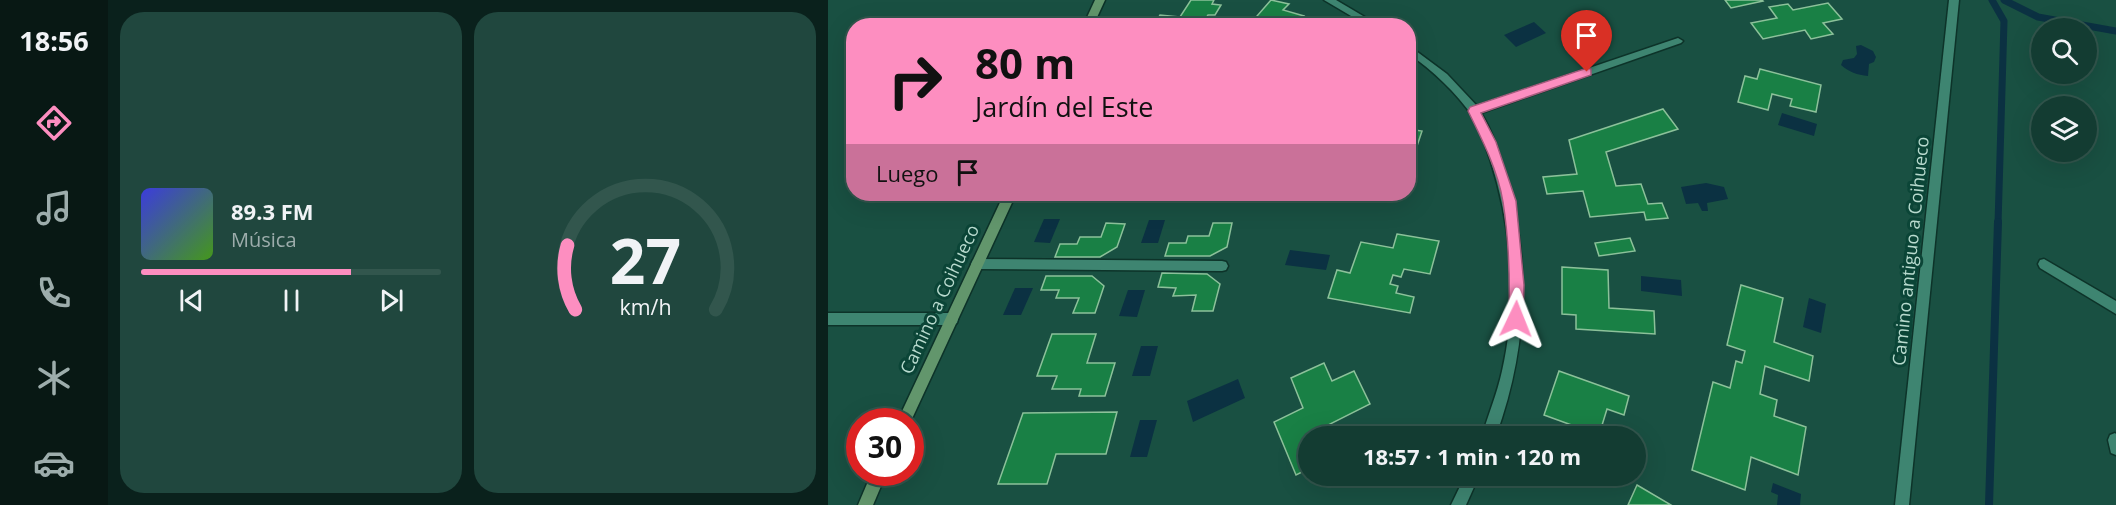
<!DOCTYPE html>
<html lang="es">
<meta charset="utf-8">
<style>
:root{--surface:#133c32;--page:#20473e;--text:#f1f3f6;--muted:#9dadac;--line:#32564d;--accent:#fd8ec0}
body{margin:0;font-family:"Open Sans",sans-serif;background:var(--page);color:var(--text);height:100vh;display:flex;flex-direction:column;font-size:22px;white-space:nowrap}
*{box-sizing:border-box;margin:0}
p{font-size:20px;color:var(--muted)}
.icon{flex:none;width:33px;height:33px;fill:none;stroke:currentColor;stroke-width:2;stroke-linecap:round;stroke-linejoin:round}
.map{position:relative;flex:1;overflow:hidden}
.panel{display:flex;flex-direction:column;gap:12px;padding:12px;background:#0a211c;width:720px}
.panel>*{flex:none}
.top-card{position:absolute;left:18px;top:18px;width:570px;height:183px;border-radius:24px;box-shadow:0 6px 24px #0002,0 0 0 2px var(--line);background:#fd8ec0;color:#111;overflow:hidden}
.buttons{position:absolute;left:1203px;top:18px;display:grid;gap:12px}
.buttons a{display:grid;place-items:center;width:66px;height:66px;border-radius:50%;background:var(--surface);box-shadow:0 6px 24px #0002,0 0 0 2px var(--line);font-size:30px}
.speed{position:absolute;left:18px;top:408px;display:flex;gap:12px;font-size:30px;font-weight:700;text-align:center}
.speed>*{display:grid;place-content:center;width:78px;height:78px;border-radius:50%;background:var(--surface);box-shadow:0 6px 24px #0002,0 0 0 2px var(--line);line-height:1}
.speed .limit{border:9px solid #d22;background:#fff;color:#111}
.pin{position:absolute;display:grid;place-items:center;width:51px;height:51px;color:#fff;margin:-62px -26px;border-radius:50% 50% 50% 0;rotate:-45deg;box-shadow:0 0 6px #0007}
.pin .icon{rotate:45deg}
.me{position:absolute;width:66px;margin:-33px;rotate:2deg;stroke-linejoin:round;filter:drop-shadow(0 0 4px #0008)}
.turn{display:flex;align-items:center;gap:21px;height:126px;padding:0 30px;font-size:27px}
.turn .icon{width:78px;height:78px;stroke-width:2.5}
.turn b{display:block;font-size:42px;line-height:51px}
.then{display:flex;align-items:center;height:57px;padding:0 30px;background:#0003;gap:12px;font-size:22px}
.panel .tile{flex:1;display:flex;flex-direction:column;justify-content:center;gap:9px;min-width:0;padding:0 21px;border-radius:24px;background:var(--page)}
.panel .dial{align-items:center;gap:0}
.dial svg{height:156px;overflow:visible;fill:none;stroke:var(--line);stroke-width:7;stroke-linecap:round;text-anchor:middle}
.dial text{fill:var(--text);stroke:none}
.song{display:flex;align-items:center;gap:18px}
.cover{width:72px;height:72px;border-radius:9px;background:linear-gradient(135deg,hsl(240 70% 55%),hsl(100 70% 35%))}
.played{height:6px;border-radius:3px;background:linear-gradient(90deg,var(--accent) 70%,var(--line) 70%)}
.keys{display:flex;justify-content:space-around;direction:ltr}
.panel .tiles{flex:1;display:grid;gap:12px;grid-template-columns:repeat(2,1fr)}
.trip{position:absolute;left:470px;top:426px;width:348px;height:60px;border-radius:30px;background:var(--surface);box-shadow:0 6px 24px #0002,0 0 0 2px var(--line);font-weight:700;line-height:60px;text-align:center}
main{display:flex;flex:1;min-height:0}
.dock{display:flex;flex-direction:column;width:108px;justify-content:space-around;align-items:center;background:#081814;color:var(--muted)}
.dock .icon{width:42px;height:42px}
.dock .selected{color:var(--accent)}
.dock b{font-size:27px;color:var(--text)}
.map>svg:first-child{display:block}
.water{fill:#0b3142}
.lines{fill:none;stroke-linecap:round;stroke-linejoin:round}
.stream-far1{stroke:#0b3142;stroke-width:7}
.stream{stroke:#0b3142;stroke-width:8}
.building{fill:#198045;stroke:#8cc19a;stroke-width:1.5}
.minor-casing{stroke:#0d3329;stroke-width:3}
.secondary-casing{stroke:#0d3329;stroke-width:3}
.minor{fill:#3e8571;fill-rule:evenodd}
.secondary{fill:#62966c;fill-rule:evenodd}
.route{fill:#fd8ec0;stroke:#a45c7d;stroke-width:1.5}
.labels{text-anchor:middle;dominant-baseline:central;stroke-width:6;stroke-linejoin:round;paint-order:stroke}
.street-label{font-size:18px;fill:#b8dace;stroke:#0b4537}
</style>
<main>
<nav class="dock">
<b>18:56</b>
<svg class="icon selected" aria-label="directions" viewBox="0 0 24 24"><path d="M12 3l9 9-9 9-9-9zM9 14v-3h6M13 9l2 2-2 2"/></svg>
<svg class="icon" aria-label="music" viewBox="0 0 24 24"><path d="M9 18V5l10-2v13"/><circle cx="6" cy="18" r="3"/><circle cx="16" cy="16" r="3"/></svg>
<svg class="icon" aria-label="phone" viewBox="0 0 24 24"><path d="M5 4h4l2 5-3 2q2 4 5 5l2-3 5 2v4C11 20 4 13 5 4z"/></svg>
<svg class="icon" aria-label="climate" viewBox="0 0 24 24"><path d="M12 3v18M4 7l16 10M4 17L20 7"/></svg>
<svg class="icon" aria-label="car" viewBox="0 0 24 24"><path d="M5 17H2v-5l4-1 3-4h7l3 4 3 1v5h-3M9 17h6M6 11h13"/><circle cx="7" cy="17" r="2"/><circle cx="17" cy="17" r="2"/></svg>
</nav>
<section class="panel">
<div class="tiles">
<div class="tile">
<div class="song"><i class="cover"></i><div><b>89.3 FM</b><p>Música</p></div></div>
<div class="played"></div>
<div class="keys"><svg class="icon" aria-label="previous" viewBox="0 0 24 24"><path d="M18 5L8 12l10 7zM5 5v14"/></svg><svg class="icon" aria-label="pause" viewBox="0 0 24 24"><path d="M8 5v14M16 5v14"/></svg><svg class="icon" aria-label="next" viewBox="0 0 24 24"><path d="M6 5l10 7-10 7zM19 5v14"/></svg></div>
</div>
<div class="tile dial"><svg viewBox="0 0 100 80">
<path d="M14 69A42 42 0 1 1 86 69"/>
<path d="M14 69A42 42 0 0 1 10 36" stroke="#fd8ec0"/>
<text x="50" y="56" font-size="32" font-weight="700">27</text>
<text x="50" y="72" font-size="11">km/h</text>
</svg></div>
</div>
</section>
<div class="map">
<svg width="1288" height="505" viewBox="0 0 1288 505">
<rect width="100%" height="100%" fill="#195042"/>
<!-- water -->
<g class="water">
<path d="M706,22L718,33L688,47L676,35Z"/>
<path d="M1033,45L1045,51L1048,57L1046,62L1041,64L1040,76C1029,75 1021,72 1013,65L1015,60L1026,58L1029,54L1028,46Z"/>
<path d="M954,113L989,124L986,136L950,125Z"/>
<path d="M878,183L896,187L900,199L879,203L880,211H874L870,203L858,204L853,187Z"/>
<path d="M216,219H232L222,243L206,242Z"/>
<path d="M321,220H337L330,243H313Z"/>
<path d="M462,250L502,255L498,270L457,265Z"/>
<path d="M813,276L853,280L854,296L813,291Z"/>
<path d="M187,288H205L193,315H175Z"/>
<path d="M300,290H317L309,317L291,316Z"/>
<path d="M981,298L998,304L993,333L975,327Z"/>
<path d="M313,346H330L322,376H304Z"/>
<path d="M410,379L417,398L365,422L359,401Z"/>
<path d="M312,420H329L319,457H302Z"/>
<path d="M945,483L973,494L972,505H949L950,495L943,492Z"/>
</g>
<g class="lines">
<!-- stream-far1 -->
<g class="stream-far1">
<path d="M1164,0L1176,21L1170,224"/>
<path d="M1176,0L1210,17L1288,31"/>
</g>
<!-- stream -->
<path class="stream" d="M1161,505L1170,222"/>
</g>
<!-- building -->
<g class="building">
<path d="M363,0H386L384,4L393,5L387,15H380L376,21L387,22L385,26L326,25L332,15L352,17Z"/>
<path d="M443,0L461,4L455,10L476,16L468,26L422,24Z"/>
<path d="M897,0H934L935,1L903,8Z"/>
<path d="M1000,3L1014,19L995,23L1005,34L983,39L977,30L935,39L923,23L949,18L941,7L960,4L965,10Z"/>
<path d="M932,69L993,85L988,112L962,106L964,99L944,94L940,110L910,102L917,76L929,79Z"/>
<path d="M835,109L850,129L778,152L788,186L813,184L820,204L834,203L840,218L818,220L816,212L762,217L755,191L719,194L715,177L749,174L741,140Z"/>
<path d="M580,129L594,131L587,152L580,151Z"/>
<path d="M278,223L297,224L289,247L272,257H227L232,244H249L252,237H273Z"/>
<path d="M385,223H404L399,247L382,256H337L341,243H358L360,236H381Z"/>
<path d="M569,234L611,241L602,274L576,269L573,277L565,275L562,284L570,286L568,293L586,297L582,313L500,298L509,270L522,273L533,242L565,248Z"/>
<path d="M802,238L807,251L771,256L767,243Z"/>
<path d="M734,267L780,270L781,308L826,311L827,334L748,329V315L734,314Z"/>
<path d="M334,273L379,274L392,284L385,311H364L368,295L345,296L348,288L330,287Z"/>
<path d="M218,276H264L276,286L267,313H245L251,298H228L231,290H213Z"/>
<path d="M913,285L955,298L946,342L985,356L981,381L937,366L932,394L949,400L946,416L978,427L970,475L923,457L917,490L864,470L885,382L902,388L908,361L914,363L917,351L899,345Z"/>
<path d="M224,334H268L259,363H287L277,396H251L253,389H224L229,376H209Z"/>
<path d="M496,363L504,381L526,371L542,404L498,426L502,436H480V469L468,475L446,422L475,408L463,378Z"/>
<path d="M731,371L801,396L796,415L779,409L771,435L716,415Z"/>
<path d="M289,412L278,454H228L219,484H170L195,413Z"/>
<path d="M809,485L843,505H800Z"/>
</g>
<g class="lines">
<!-- minor casing -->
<g class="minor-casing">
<g id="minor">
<path d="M496,0H508L552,26H540Z"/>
<path d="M1121,0H1131L1081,505H1067Z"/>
<path d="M850,38L855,41L853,43L653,113C665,132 671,154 678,176C704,265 699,350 668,436H654C660,415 669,394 674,371C690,301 684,227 662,159C657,145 653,129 645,117C628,92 605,71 580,53V45L619,74L649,106Z"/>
<path d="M149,259L394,261L398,262L400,266L398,270L394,271L149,269L145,268L143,264L145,260Z"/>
<path d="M1216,259L1288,301V314L1212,268L1210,264L1212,260Z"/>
<path d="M0,313H124L129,315L130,319L129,323L124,325H0Z"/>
<path d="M1287,433L1288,434V455L1283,453L1280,440L1282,435Z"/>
<path d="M637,476H651L638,505H623Z"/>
</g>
</g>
<!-- secondary casing -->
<g class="secondary-casing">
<g id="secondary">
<path d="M267,0H277L265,26H255Z"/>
<path d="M176,194H188L82,423V422H69Z"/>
<path d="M44,472H59L45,505H30Z"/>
</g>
</g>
<!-- minor -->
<use href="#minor" class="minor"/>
<!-- secondary -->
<use href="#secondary" class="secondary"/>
</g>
<!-- route -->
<path class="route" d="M759,68L763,69V75L653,113L668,142L688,201L696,285L695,319L693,324L688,326L683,324L681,319C682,281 681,240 675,202C670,171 654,139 640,111L642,107Z"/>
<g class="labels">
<!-- street labels -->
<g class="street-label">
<text transform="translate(1082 251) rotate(-84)">Camino antiguo a Coihueco</text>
<text transform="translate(111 299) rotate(-65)">Camino a Coihueco</text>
</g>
</g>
</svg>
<div class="buttons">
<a><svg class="icon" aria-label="search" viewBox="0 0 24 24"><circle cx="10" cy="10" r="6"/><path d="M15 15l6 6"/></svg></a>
<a><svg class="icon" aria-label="layers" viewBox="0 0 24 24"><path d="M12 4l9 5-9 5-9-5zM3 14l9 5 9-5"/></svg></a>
</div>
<div class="speed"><div class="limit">30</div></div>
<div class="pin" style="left:759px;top:72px;background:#d93025"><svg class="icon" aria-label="arrive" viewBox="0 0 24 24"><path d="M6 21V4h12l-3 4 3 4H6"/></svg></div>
<svg class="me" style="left:688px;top:319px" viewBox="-20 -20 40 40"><path d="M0-17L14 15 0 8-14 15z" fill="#fd8ec0" stroke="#fff" stroke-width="4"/></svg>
<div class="trip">18:57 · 1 min · 120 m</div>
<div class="top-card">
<div class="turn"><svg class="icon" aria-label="right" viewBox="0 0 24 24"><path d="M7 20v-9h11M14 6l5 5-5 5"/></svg><div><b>80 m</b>Jardín del Este</div></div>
<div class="then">Luego<svg class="icon" aria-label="arrive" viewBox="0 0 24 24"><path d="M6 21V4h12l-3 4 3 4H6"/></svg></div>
</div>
</div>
</main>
